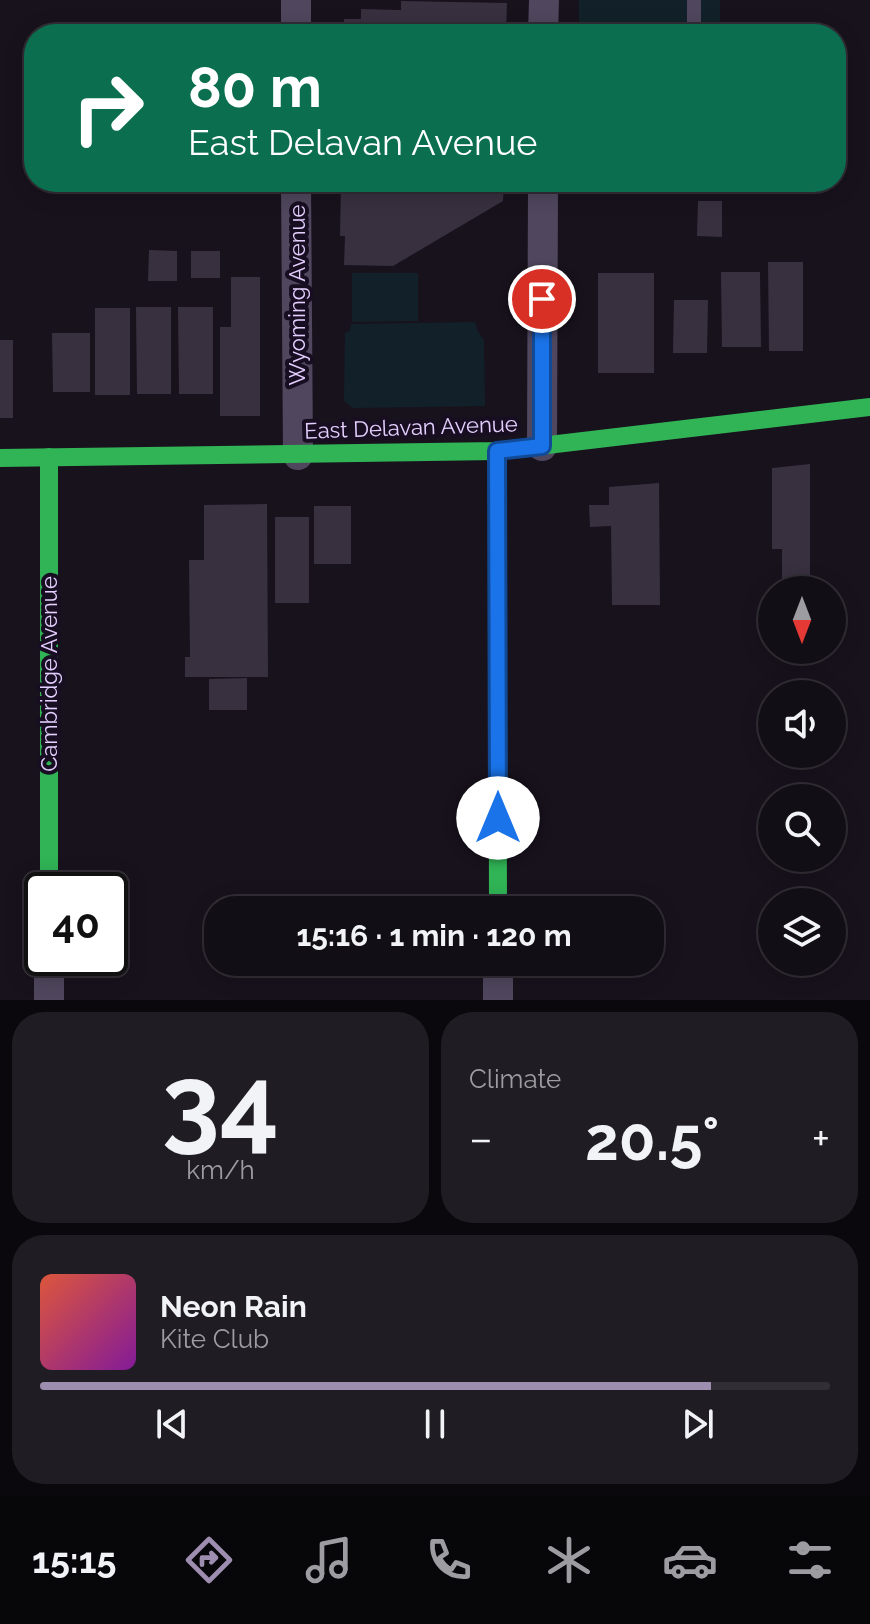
<!DOCTYPE html>
<meta charset="utf-8">
<style>
:root{--surface:#120e16;--page:#1f1c23;--text:#f1f3f6;--muted:#9c9ca1;--line:#312e35;--accent:#9d8daf}
body{margin:0;font-family:Raleway,sans-serif;background:var(--page);color:var(--text);height:100vh;display:flex;flex-direction:column;font-size:30px;white-space:nowrap}
*{box-sizing:border-box;margin:0}
p{font-size:26px;color:var(--muted)}
.icon{flex:none;width:44px;height:44px;fill:none;stroke:currentColor;stroke-width:2;stroke-linecap:round;stroke-linejoin:round}
.map{position:relative;height:1000px;overflow:hidden}
.drawer{display:flex;flex-direction:column;gap:12px;padding:12px;background:#0a080c;flex:1}
.drawer>*{flex:none}
.hud{position:absolute;left:24px;top:24px;width:822px;height:168px;border-radius:32px;box-shadow:0 4px 20px #0003,0 0 0 2px var(--line);background:#0b6e4f;color:#fff;overflow:hidden}
.needle{width:52px;rotate:180deg}
.fabs{position:absolute;left:758px;top:576px;display:grid;gap:16px}
.fabs a{display:grid;place-items:center;width:88px;height:88px;border-radius:50%;background:var(--surface);box-shadow:0 4px 20px #0003,0 0 0 2px var(--line);font-size:40px}
.speed{position:absolute;left:24px;top:872px;display:flex;gap:16px;font-size:40px;font-weight:700;text-align:center}
.speed>*{display:grid;place-content:center;width:104px;height:104px;border-radius:50%;background:var(--surface);box-shadow:0 4px 20px #0003,0 0 0 2px var(--line);line-height:1}
.speed .limit{border:4px solid #111;border-radius:12px;background:#fff;color:#111}
.pin{position:absolute;display:grid;place-items:center;width:68px;height:68px;color:#fff;margin:-34px;border:4px solid #fff;border-radius:50%;box-shadow:0 2px 8px #0007}
.me{position:absolute;width:88px;margin:-44px;rotate:0deg;stroke-linejoin:round;filter:drop-shadow(0 0 6px #0008)}
.turn{display:flex;align-items:center;gap:28px;height:168px;padding:0 32px;font-size:36px}
.turn .icon{width:104px;height:104px;stroke-width:2.5}
.turn b{display:block;font-size:56px;line-height:68px}
.big{font-size:60px;font-weight:700;line-height:1.1}
.drawer .card{flex:1;display:flex;flex-direction:column;justify-content:center;gap:12px;min-width:0;padding:0 28px;border-radius:32px;background:var(--page)}
.drawer .dial{align-items:center;gap:0}
.dial b{font-size:104px;line-height:1}
.song{display:flex;align-items:center;gap:24px}
.cover{width:96px;height:96px;border-radius:12px;background:linear-gradient(135deg,hsl(10 70% 55%),hsl(290 70% 35%))}
.played{height:8px;border-radius:4px;background:linear-gradient(90deg,var(--accent) 85%,var(--line) 85%)}
.keys{display:flex;justify-content:space-around;direction:ltr}
.heat{display:flex;justify-content:space-between;align-items:center;font-size:44px;direction:ltr}
.drawer .tiles{flex:1;display:grid;gap:12px;grid-template-columns:1fr 1fr}
.card:last-child{grid-column:span 2}
.trip{position:absolute;left:204px;top:896px;width:460px;height:80px;border-radius:32px;background:var(--surface);box-shadow:0 4px 20px #0003,0 0 0 2px var(--line);font-weight:700;line-height:80px;text-align:center}
.tabs{display:flex;height:128px;justify-content:space-around;align-items:center;background:#070609;color:var(--muted)}
.tabs .icon{width:56px;height:56px}
.tabs .on{color:var(--accent)}
.tabs b{font-size:36px;color:var(--text)}
.map>svg:first-child{display:block}
.green{fill:#122129}
.building{fill:#38303f}
.lines{fill:none;stroke-linecap:round;stroke-linejoin:round}
.lane{stroke:#50475e;stroke-width:14}
.street{stroke:#50475e;stroke-width:30}
.fast{stroke:#30b455;stroke-width:18}
.route-casing{stroke:#114b97;stroke-width:20}
.route{stroke:#1a73e8;stroke-width:14}
.labels{text-anchor:middle;dominant-baseline:central;stroke-width:8;stroke-linejoin:round;paint-order:stroke}
.street-label{font-size:22px;fill:#e4cffe;stroke:#180e22}
</style>
<div class="map">
<svg width="870" height="1000" viewBox="0 0 870 1000">
<rect width="100%" height="100%" fill="#18121d"/>
<!-- green -->
<g class="green">
<rect x="579" y="0" width="141" height="34"/>
<path d="M352,273H418V321L352,322Z"/>
<path d="M475,322L478,332L484,340L485,406L353,408L344,401L345,333L350,331L351,324Z"/>
</g>
<!-- building -->
<g class="building">
<path d="M401,1L507,3L506,34H343L344,19H361V9L401,10Z"/>
<path d="M341,182H504L503,201L393,266L344,265L345,236H340Z"/>
<path d="M698,201H722V237L697,236Z"/>
<path d="M149,250L177,251V281H148Z"/>
<rect x="191" y="251" width="29" height="27"/>
<path d="M768,262H803V351H769Z"/>
<path d="M721,272H760L761,347H722Z"/>
<rect x="598" y="273" width="56" height="100"/>
<path d="M231,277H260V416H220V327H231Z"/>
<path d="M674,300H708L707,353H673Z"/>
<path d="M136,307H171V394H137Z"/>
<path d="M178,307H213V394H179Z"/>
<rect x="95" y="308" width="35" height="87"/>
<path d="M52,333H90V392H53Z"/>
<rect x="0" y="340" width="13" height="78"/>
<path d="M810,464V590H782V549H772V468Z"/>
<path d="M659,483L660,605H612L611,526L590,527L589,505H609V487Z"/>
<path d="M267,504L268,677H185V657H190L189,560H204V505Z"/>
<rect x="314" y="506" width="37" height="58"/>
<rect x="275" y="517" width="34" height="86"/>
<path d="M247,678V710H209V679Z"/>
</g>
<g class="lines">
<!-- lane -->
<path class="lane" d="M543,32L694,31V0"/>
<!-- street -->
<g class="street">
<path d="M296,34V0"/>
<path d="M543,34L544,0"/>
<path d="M296,182L298,455"/>
<path d="M542,446L543,182"/>
<path d="M49,958V1000"/>
<path d="M498,962V1000"/>
</g>
<!-- fast -->
<g class="fast">
<path d="M497,451L498,910"/>
<path d="M49,457V890"/>
<path d="M0,458L497,451L870,407"/>
</g>
</g>
<g class="lines">
<!-- route casing -->
<g class="route-casing">
<path id="route" d="M498,818L497,451L542,446V299"/>
</g>
<!-- route -->
<use href="#route" class="route"/>
</g>
<g class="labels">
<!-- street labels -->
<g class="street-label">
<text transform="translate(297 295) rotate(-90)">Wyoming Avenue</text>
<text transform="translate(411 427) rotate(-2)">East Delavan Avenue</text>
<text transform="translate(49 674) rotate(-90)">Cambridge Avenue</text>
</g>
</g>
</svg>
<div class="fabs">
<a><svg class="needle" viewBox="-14 -14 28 28"><path d="M0-13l5 13h-10z" fill="#e53935"/><path d="M0 13l5-13h-10z" fill="#9c9ca1"/></svg></a>
<a><svg class="icon" aria-label="sound" viewBox="0 0 24 24"><path d="M4 9h4l5-4v14l-5-4H4zM17 9q2 3 0 6"/></svg></a>
<a><svg class="icon" aria-label="search" viewBox="0 0 24 24"><circle cx="10" cy="10" r="6"/><path d="M15 15l6 6"/></svg></a>
<a><svg class="icon" aria-label="layers" viewBox="0 0 24 24"><path d="M12 4l9 5-9 5-9-5zM3 14l9 5 9-5"/></svg></a>
</div>
<div class="speed"><div class="limit">40</div></div>
<div class="pin" style="left:542px;top:299px;background:#d93025"><svg class="icon" aria-label="arrive" viewBox="0 0 24 24"><path d="M6 21V4h12l-3 4 3 4H6"/></svg></div>
<svg class="me" style="left:498px;top:818px" viewBox="-20 -20 40 40"><circle r="19" fill="#fff"/><path d="M0-13L10 11 0 6-10 11z" fill="#1a73e8"/></svg>
<div class="trip">15:16 · 1 min · 120 m</div>
<div class="hud">
<div class="turn"><svg class="icon" aria-label="right" viewBox="0 0 24 24"><path d="M7 20v-9h11M14 6l5 5-5 5"/></svg><div><b>80 m</b>East Delavan Avenue</div></div>
</div>
</div>
<section class="drawer">
<div class="tiles">
<div class="card dial"><b>34</b><p>km/h</p></div>
<div class="card"><p>Climate</p>
<div class="heat"><a>−</a><b class="big">20.5°</b><a>+</a></div>
</div>
<div class="card">
<div class="song"><i class="cover"></i><div><b>Neon Rain</b><p>Kite Club</p></div></div>
<div class="played"></div>
<div class="keys"><svg class="icon" aria-label="previous" viewBox="0 0 24 24"><path d="M18 5L8 12l10 7zM5 5v14"/></svg><svg class="icon" aria-label="pause" viewBox="0 0 24 24"><path d="M8 5v14M16 5v14"/></svg><svg class="icon" aria-label="next" viewBox="0 0 24 24"><path d="M6 5l10 7-10 7zM19 5v14"/></svg></div>
</div>
</div>
</section>
<nav class="tabs">
<b>15:15</b>
<svg class="icon on" aria-label="directions" viewBox="0 0 24 24"><path d="M12 3l9 9-9 9-9-9zM9 14v-3h6M13 9l2 2-2 2"/></svg>
<svg class="icon" aria-label="music" viewBox="0 0 24 24"><path d="M9 18V5l10-2v13"/><circle cx="6" cy="18" r="3"/><circle cx="16" cy="16" r="3"/></svg>
<svg class="icon" aria-label="phone" viewBox="0 0 24 24"><path d="M5 4h4l2 5-3 2q2 4 5 5l2-3 5 2v4C11 20 4 13 5 4z"/></svg>
<svg class="icon" aria-label="climate" viewBox="0 0 24 24"><path d="M12 3v18M4 7l16 10M4 17L20 7"/></svg>
<svg class="icon" aria-label="car" viewBox="0 0 24 24"><path d="M5 17H2v-5l4-1 3-4h7l3 4 3 1v5h-3M9 17h6M6 11h13"/><circle cx="7" cy="17" r="2"/><circle cx="17" cy="17" r="2"/></svg>
<svg class="icon" aria-label="filters" viewBox="0 0 24 24"><path d="M4 7h16M4 17h16"/><circle cx="9" cy="7" r="2"/><circle cx="15" cy="17" r="2"/></svg>
</nav>
